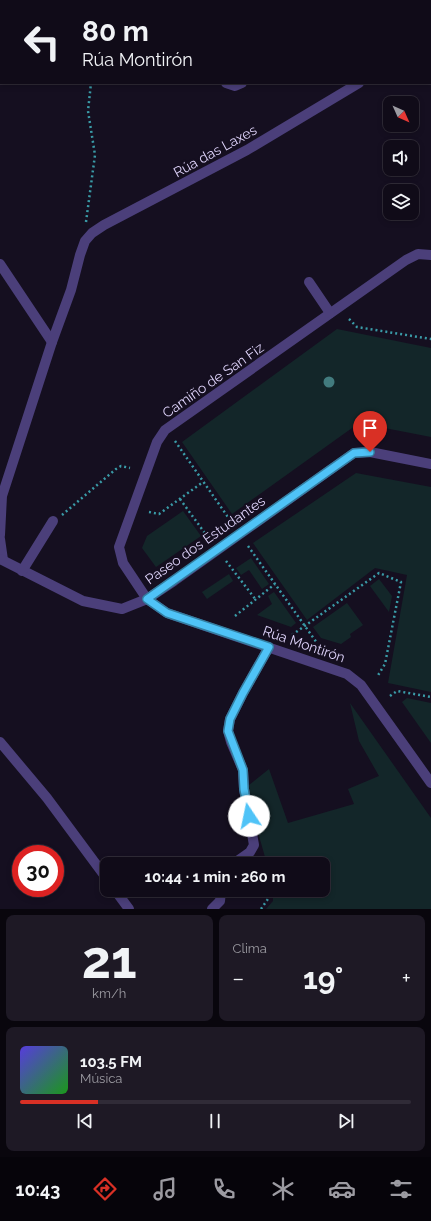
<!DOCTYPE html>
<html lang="es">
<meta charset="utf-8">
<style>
:root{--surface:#100b18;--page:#1e1925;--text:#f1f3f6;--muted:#9c9ba2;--line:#302b37;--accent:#d93025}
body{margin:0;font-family:Raleway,sans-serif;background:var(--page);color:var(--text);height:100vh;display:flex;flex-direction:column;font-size:15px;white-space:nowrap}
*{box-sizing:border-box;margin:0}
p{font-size:13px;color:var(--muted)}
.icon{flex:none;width:22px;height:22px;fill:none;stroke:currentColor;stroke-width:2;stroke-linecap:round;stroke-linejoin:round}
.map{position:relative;height:909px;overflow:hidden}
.panel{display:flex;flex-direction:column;gap:6px;padding:6px;background:#09060d;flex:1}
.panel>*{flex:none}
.top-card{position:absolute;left:0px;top:0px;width:431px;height:84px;box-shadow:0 2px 6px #0003,0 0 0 1px var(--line);background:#100b18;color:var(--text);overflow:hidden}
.needle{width:26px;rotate:135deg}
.tools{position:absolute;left:383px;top:96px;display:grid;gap:8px}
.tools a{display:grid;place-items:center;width:36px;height:36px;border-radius:8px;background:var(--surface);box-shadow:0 2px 6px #0003,0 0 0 1px var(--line);font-size:20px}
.speed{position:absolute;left:12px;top:845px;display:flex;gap:8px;font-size:20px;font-weight:700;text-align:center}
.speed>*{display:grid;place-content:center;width:52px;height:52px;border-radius:50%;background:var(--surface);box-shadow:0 2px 6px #0003,0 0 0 1px var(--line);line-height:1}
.speed .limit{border:6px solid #d22;background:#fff;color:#111}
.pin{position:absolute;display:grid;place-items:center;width:34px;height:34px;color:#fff;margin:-41px -17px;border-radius:50% 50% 50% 0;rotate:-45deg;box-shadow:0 0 4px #0007}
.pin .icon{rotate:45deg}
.me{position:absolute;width:44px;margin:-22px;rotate:349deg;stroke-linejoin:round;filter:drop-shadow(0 0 3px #0008)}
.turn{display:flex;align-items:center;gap:14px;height:84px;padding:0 16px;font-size:18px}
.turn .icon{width:52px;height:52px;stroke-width:2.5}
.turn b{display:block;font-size:28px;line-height:34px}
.big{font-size:30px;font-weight:700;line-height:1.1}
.panel .tile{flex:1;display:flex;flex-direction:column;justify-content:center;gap:6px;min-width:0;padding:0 14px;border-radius:8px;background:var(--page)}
.panel .dial{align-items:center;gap:0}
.dial b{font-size:52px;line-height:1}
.song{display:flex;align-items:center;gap:12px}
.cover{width:48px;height:48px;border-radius:6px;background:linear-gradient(135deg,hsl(250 70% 55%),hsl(120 70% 35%))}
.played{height:4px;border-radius:2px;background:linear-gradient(90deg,var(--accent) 20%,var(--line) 20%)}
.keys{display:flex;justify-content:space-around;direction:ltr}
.heat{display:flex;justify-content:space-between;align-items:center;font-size:22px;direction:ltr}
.panel .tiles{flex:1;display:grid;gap:6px;grid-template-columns:1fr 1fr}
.tile:last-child{grid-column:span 2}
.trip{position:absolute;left:100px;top:857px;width:230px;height:40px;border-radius:8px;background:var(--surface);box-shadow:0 2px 6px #0003,0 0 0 1px var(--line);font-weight:700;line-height:40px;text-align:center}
.dock{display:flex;height:64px;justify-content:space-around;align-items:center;background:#06040a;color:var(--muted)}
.dock .icon{width:28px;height:28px}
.dock .selected{color:var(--accent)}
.dock b{font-size:18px;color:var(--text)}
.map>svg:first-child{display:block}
.green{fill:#132629}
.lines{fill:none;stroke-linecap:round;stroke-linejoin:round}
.path{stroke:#3a9ba7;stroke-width:2.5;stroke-dasharray:2 3;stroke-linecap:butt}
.minor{stroke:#4b3f7a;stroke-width:10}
.tree{fill:#427b7e}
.route-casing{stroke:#337fa1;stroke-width:10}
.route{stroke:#4fc3f7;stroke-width:7}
.labels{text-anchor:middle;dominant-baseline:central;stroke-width:4;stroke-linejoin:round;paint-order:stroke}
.street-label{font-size:14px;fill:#ded3fa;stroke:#150f20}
</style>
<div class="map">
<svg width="431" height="909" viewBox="0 0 431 909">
<rect width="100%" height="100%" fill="#150f20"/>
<!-- green -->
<g class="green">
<path d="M337,329L431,348V437L359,423L232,514L182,442Z"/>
<path d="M356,473L431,487V692L388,683L407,575L375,568L307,620L253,543Z"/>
<path d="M183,511L201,536L156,567L142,548L147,536Z"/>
<path d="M251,558L269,584L262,589L249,570L241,575L236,568Z"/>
<path d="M229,574L233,581L207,599L202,592Z"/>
<path d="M379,579L392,596L389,612L370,586Z"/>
<path d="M274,592L296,623L291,627L257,615L272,604L268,596Z"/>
<path d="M347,603L363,625L350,634L351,637L341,644L321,638L313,627Z"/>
<path d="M407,698L431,703V743L402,702Z"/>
<path d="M350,703L431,818V909H266L273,901V890H323V864H267L253,815L249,785L269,769L288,823L354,804L348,789L379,776L359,741Z"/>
</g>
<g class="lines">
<!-- path -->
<g class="path">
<path d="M102,1V0"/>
<path d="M86,222L95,155L88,111L91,83"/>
<path d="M349,319L357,327L431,339"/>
<path d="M175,441L230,520"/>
<path d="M180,499L207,536"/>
<path d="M149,512L159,514L203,482"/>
<path d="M62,515L116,469L121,466L130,468"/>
<path d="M248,546L317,643"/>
<path d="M226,561L256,600"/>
<path d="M235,616L275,584"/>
<path d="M292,635L379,573L401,582L385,664L377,677"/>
<path d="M390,696L397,691L431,697"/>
<path d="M260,857L263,864"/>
<path d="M261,909L270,896L269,890"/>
</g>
<!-- minor -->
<g class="minor">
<path d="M203,1L204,0"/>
<path d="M268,1V0"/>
<path d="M430,39L431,38"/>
<path d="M226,83L235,86L242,83"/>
<path d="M431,255L418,254L406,260L165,430L157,442L119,547L123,563L147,599L167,613L347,674L361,685L431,783"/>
<path d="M0,264L52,342"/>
<path d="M309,282L330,313"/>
<path d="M0,535L2,496L52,342L71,290L80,255L85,241L92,233L104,225L247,150L359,83"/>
<path d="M0,539L3,560"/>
<path d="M0,559L83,601L122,609L147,599L174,581L354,453L370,452L431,464"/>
<path d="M22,571L53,521"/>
<path d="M0,742L47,798L107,879"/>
<path d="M233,864L250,852L254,845L244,789L243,770L231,742L228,731L230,719L243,693L269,647"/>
<path d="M115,890L129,909"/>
<path d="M212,909L220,901L221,890"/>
</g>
</g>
<!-- trees -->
<circle class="tree" cx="329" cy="382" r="5.5"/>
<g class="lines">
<!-- route casing -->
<g class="route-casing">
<path id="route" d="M249,816L244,789L243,770L228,731L230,719L243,693L269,647L167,613L147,599L354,453L370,452"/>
</g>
<!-- route -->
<use href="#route" class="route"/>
</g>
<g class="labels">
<!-- street labels -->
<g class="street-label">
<text transform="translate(215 151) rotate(-29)">Rúa das Laxes</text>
<text transform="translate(213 380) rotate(-35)">Camiño de San Fiz</text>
<text transform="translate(205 540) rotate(-35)">Paseo dos Estudantes</text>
<text transform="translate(304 644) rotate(19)">Rúa Montirón</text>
</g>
</g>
</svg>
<div class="tools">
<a><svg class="needle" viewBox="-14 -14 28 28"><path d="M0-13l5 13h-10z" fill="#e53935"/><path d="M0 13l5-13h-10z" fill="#9c9ba2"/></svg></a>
<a><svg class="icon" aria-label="sound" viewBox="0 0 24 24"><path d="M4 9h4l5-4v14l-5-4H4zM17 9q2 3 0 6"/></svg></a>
<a><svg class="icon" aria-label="layers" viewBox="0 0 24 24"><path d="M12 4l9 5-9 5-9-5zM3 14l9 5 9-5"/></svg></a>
</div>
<div class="speed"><div class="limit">30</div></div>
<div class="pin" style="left:370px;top:452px;background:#d93025"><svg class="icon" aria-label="arrive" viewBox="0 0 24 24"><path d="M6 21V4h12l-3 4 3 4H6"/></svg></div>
<svg class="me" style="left:249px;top:816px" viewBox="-20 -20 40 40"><circle r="19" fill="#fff"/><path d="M0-13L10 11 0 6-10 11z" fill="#4fc3f7"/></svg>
<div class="trip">10:44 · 1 min · 260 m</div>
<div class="top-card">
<div class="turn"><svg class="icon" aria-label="left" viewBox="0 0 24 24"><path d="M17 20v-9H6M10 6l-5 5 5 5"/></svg><div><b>80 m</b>Rúa Montirón</div></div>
</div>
</div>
<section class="panel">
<div class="tiles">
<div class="tile dial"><b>21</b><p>km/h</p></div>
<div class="tile"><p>Clima</p>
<div class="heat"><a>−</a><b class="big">19°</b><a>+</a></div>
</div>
<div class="tile">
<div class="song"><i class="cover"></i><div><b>103.5 FM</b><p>Música</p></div></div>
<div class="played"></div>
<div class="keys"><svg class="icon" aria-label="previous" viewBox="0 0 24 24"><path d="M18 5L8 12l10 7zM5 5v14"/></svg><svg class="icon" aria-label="pause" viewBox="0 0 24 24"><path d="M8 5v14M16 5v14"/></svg><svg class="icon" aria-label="next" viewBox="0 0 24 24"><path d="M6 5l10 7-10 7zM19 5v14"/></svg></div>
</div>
</div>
</section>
<nav class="dock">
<b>10:43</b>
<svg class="icon selected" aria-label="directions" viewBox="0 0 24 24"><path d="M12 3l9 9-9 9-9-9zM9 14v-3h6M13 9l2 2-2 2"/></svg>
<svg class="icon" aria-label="music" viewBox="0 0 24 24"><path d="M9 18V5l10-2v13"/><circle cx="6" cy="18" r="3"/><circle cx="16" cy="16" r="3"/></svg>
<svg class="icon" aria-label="phone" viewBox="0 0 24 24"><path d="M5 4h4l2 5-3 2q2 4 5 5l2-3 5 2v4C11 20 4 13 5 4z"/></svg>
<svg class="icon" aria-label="climate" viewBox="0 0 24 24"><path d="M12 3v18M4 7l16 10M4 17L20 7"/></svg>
<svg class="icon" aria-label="car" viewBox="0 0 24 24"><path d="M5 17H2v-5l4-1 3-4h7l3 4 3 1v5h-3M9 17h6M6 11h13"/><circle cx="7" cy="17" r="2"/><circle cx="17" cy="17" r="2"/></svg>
<svg class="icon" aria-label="filters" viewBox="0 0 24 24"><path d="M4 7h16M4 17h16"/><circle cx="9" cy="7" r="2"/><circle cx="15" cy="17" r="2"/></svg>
</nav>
